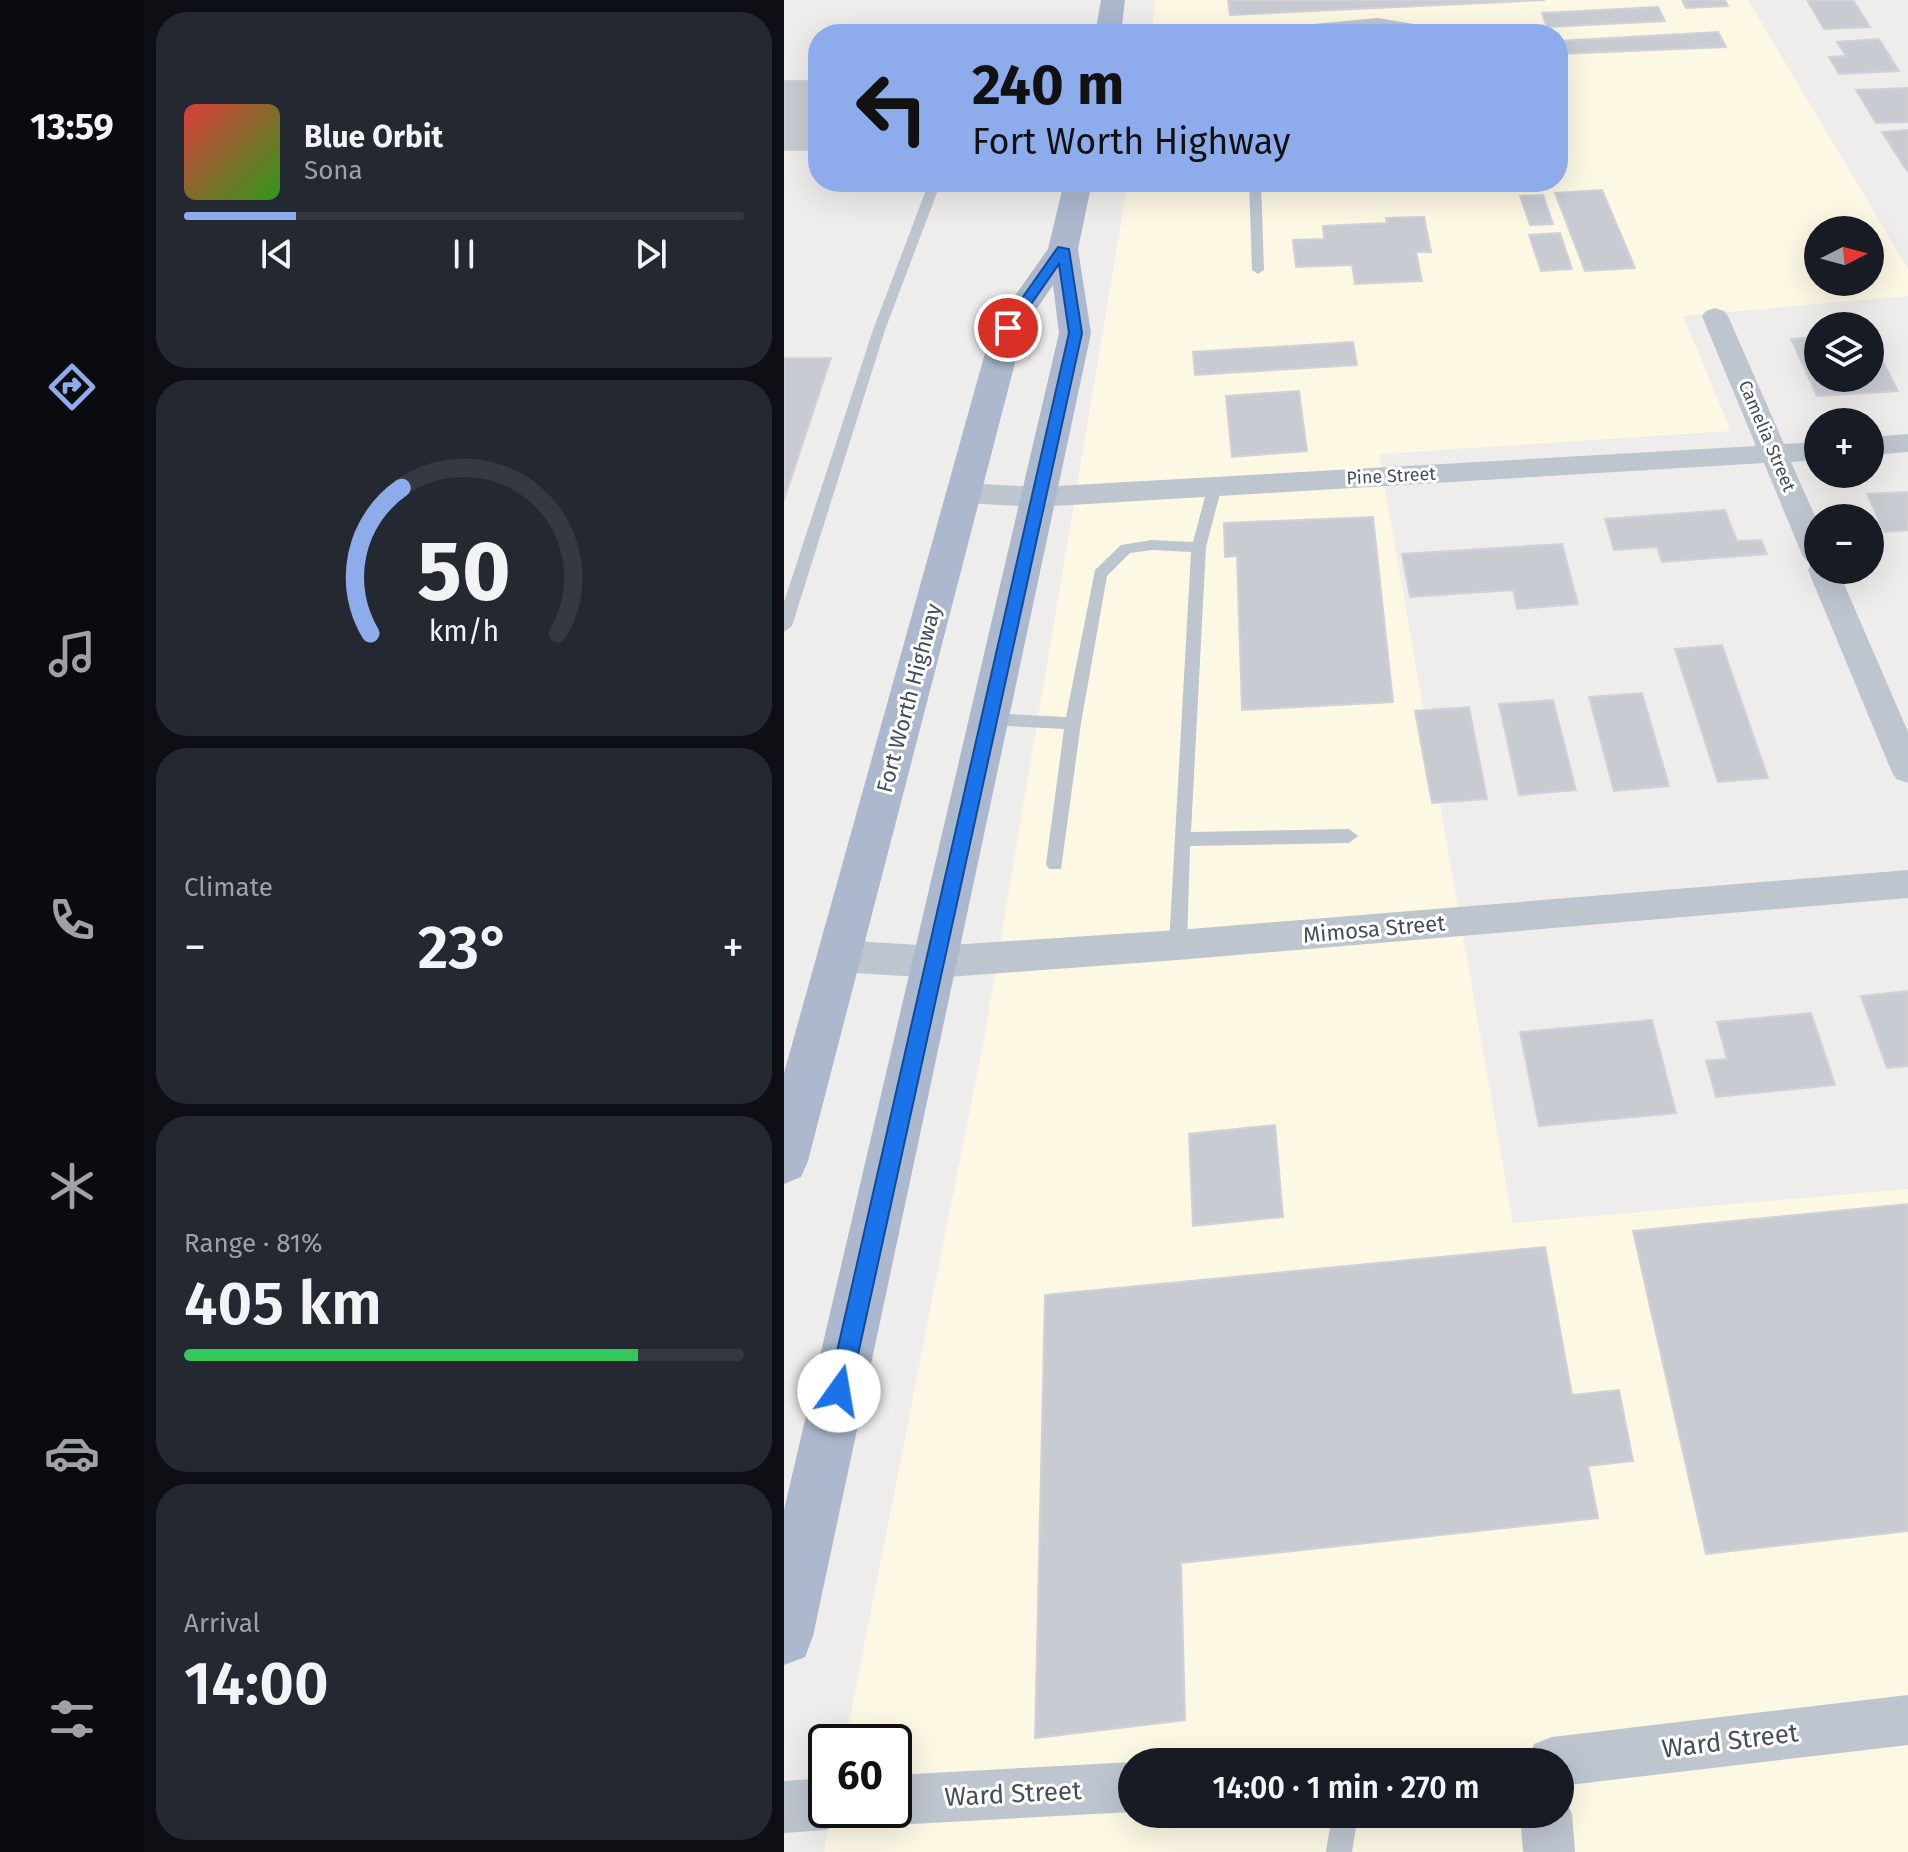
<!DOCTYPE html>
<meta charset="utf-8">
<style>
:root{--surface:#171b24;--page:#242831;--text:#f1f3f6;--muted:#9ea1a6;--line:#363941;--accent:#8eacec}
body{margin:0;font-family:"Fira Sans",sans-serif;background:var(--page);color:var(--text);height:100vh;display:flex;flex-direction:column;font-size:30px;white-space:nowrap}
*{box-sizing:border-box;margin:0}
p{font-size:26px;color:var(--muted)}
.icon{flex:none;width:44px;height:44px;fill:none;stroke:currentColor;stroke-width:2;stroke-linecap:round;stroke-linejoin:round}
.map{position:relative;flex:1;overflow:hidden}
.details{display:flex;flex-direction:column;gap:12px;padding:12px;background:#0d0f14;width:640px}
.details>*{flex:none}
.hud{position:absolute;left:24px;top:24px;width:760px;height:168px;border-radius:32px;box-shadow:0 8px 32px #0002;background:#8eacec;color:#111;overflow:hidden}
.needle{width:52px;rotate:84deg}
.tools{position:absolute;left:1020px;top:216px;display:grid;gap:16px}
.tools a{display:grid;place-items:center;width:80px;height:80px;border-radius:50%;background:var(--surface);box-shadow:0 8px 32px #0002;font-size:40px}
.speed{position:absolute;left:24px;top:1724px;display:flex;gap:16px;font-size:40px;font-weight:700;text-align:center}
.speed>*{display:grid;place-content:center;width:104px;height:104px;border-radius:50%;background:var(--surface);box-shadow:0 8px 32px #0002;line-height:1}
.speed .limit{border:4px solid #111;border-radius:12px;background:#fff;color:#111}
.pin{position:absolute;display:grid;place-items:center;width:68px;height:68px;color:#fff;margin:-34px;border:4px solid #fff;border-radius:50%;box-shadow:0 2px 8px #0007}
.me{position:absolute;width:88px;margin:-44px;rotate:13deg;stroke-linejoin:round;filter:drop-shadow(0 0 6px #0008)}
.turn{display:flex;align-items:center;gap:28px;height:168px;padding:0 32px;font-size:36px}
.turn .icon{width:104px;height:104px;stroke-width:2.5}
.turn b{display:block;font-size:56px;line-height:68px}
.big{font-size:60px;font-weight:600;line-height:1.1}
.details .card{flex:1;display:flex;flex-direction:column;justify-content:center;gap:12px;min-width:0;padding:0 28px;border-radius:32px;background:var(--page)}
.details .dial{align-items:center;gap:0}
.dial svg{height:208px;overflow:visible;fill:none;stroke:var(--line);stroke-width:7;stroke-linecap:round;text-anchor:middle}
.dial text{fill:var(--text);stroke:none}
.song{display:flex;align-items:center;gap:24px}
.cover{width:96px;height:96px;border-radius:12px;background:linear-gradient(135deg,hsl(0 70% 55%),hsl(110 70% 35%))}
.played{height:8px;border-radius:4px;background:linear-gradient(90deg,var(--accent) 20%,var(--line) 20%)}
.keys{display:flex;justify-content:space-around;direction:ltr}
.heat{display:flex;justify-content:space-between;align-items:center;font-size:44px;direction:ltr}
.charge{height:12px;border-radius:6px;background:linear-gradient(90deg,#34c759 81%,var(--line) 0)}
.trip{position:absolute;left:334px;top:1748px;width:456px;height:80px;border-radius:40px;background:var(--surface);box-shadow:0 8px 32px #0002;font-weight:600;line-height:80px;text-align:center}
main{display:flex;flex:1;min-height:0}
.tabs{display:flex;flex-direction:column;width:144px;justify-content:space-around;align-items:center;background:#090b0e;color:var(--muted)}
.tabs .icon{width:56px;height:56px}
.tabs .active{color:var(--accent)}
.tabs b{font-size:36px;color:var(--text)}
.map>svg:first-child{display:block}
.commercial{fill:#fcf8e4;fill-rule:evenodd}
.building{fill:#c9cbd3;stroke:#d0d2d8;stroke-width:2}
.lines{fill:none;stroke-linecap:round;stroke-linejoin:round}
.service{fill:#bdc5cf;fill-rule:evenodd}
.minor{fill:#bdc5cf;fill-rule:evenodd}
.primary{fill:#abb8cd;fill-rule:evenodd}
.route{fill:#1a73e8;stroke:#114b97;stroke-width:2}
.labels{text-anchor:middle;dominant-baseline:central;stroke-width:6;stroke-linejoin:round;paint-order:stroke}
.far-street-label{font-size:18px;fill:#454d5a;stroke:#fff}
.street-label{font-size:22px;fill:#454d5a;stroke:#fff}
.near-street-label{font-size:26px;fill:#454d5a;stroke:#fff}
</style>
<main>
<nav class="tabs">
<b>13:59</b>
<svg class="icon active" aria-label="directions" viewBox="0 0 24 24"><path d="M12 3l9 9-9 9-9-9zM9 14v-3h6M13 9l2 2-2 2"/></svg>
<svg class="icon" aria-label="music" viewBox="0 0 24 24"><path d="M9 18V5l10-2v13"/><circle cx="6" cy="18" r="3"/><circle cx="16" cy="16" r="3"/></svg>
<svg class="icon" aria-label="phone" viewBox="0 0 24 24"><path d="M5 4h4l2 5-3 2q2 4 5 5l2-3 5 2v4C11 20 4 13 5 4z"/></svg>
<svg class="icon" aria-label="climate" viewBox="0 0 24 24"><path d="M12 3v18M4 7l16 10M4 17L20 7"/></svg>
<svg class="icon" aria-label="car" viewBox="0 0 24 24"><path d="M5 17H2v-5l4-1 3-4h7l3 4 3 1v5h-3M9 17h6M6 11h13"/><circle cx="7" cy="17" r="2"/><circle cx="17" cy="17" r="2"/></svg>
<svg class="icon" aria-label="filters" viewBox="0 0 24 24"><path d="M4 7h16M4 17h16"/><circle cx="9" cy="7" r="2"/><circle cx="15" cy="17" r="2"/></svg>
</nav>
<section class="details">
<div class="card">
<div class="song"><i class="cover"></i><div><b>Blue Orbit</b><p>Sona</p></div></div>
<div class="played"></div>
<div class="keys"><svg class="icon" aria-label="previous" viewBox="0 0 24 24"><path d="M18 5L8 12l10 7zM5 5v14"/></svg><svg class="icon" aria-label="pause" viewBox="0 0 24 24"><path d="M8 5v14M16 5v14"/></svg><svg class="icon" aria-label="next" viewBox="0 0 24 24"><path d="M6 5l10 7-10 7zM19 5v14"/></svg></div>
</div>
<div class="card dial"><svg viewBox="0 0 100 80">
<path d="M14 69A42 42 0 1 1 86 69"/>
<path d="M14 69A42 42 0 0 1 26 13" stroke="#8eacec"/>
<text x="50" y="56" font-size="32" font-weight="700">50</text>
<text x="50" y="72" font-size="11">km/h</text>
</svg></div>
<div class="card"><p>Climate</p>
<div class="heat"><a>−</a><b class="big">23°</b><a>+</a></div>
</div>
<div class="card"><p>Range · 81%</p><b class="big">405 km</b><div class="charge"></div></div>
<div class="card"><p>Arrival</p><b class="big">14:00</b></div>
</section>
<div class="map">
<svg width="1124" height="1852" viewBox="0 0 1124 1852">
<rect width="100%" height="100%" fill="#efedec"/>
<!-- commercial -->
<path class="commercial" d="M371,0H964L1124,269V296L899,316L947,431L595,454L729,1223L1124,1189V1852H40L48,1810H110V1742H61L201,1033L344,182H774V34H368ZM1034,230H1086V282H1034ZM348,1762H776V1814H348Z"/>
<!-- building -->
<g class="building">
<path d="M444,0H761L446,15Z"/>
<path d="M898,0H941L944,6L902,8Z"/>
<path d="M1023,0H1069L1086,27L1040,29Z"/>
<path d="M874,7L881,21L763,27L758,13Z"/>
<path d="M934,32L942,47L774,54V41Z"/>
<path d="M1095,39L1115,71L1055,74L1045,57L1062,56L1053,42Z"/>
<rect x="0" y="81" width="34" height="69"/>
<path d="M1124,88V122L1092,123L1072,90Z"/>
<path d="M1124,130V171H1123L1098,132Z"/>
<path d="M818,190L851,268L801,271L771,193Z"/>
<path d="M759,195L769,224L746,225L736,196Z"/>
<path d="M640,217L647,252H632L638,281L571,284L568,265L512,267L509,240L540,239L539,226L603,223L602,218Z"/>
<path d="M776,233L788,269L757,271L745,235Z"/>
<path d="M1034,337V378H1086V355L1095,354L1114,391L1033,396L1007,339Z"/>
<path d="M569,342L573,365L411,375L409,352Z"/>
<path d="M0,358H47L0,500Z"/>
<path d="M515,391L523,451L448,457L442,396Z"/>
<path d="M1124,492V530L1100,532L1083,494Z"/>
<path d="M941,510L953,541L977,540L983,554L878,562L873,547L830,550L821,519Z"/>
<path d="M589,517L609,702L458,710L453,556L441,557L440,523Z"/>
<path d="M778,544L794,604L733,609L729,590L626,597L618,554Z"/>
<path d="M938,645L984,778L934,782L891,649Z"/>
<path d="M858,693L885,786L830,791L805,697Z"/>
<path d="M769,700L792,790L735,795L715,704Z"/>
<path d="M685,707L703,799L648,803L631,711Z"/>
<path d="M1124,991V1066L1103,1068L1077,996Z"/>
<path d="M1027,1013L1051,1085L932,1097L922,1061L943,1059L933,1022Z"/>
<path d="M868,1020L892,1113L755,1126L736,1032Z"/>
<path d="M491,1125L499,1217L409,1226L405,1134Z"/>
<path d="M1124,1204V1531L922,1554L849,1231Z"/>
<path d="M761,1247L788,1395L835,1390L849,1461L804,1466L814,1518L397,1563L401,1720L251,1738L261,1295Z"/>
</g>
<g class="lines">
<!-- service -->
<g class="service">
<path d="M594,18L636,25L651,34L594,25L489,34L529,24Z"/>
<path d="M145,182H157L101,330L8,626L0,632V602L89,330Z"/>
<path d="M465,182H477L480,270L474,274L468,270Z"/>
<path d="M431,481L438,486L422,547L407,832L565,829L574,836L565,843L406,846L403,945L400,950L394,953L388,950L385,945L407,552L368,550L346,553L323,576L297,723L277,869H265L262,864L280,729L205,725L197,719L205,713L282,717L311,570L337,545L368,540L409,542L424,486Z"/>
<path d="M548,1814H574L568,1852H542Z"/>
</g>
<!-- minor -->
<g class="minor">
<path d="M931,308L940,311L944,316L1000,444L1034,442V460L1007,462L1034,523V570H1054L1124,732V783L1112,779L1107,770L1024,570L1027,565L1019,557L980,463L255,507L180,503L170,500L166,493L170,486L180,483L255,487L972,446L918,316L922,311Z"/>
<path d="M1124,434V452L1086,455V437Z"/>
<path d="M1124,870V898L394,960L151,978L55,972L42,967L37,956L42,945L55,940L151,946L394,930Z"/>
<path d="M1124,1695V1745L776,1786V1762H743L750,1744L768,1737Z"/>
<path d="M349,1762L348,1812L110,1825L92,1818L89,1810H110V1775Z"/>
<path d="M42,1778V1810H65L60,1822L42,1830L0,1833V1781Z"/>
<path d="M776,1794L780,1796L788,1814L791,1852H739L736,1814H776Z"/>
</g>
<!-- primary -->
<g class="primary">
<path d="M317,0H341L337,34H311Z"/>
<path d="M280,182H308L294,249L307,333L29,1636L21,1657L0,1665V1510L275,333L269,285L240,328L24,1161L17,1177L0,1184V1073L208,328L264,249Z"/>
</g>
</g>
<!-- route -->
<path class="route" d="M274,247L285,249L298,333L66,1391L63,1399L55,1402L47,1399L44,1391L285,333L275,264L229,330L217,328Z"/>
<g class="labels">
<!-- far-street labels -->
<g class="far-street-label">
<text transform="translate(983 436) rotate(67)">Camelia Street</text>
<text transform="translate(607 476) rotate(-3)">Pine Street</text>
</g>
<!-- street labels -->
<g class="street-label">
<text transform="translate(125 698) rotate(-75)">Fort Worth Highway</text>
<text transform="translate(590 929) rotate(-5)">Mimosa Street</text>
</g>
<!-- near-street labels -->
<g class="near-street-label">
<text transform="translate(946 1741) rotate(-7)">Ward Street</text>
<text transform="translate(229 1794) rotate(-3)">Ward Street</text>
</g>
</g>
</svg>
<div class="tools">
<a><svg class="needle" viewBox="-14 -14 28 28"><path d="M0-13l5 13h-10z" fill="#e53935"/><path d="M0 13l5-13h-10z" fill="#9ea1a6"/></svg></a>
<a><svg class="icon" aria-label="layers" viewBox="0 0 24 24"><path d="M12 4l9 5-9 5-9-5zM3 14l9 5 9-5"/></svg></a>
<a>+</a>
<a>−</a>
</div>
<div class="speed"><div class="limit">60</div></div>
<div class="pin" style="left:224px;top:328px;background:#d93025"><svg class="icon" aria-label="arrive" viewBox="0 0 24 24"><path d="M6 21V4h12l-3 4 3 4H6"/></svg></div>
<svg class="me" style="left:55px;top:1391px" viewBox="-20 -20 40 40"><circle r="19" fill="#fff"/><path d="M0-13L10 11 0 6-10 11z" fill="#1a73e8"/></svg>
<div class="trip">14:00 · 1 min · 270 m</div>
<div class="hud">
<div class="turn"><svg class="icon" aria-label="left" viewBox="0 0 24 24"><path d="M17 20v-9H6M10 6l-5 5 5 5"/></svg><div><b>240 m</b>Fort Worth Highway</div></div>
</div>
</div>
</main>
